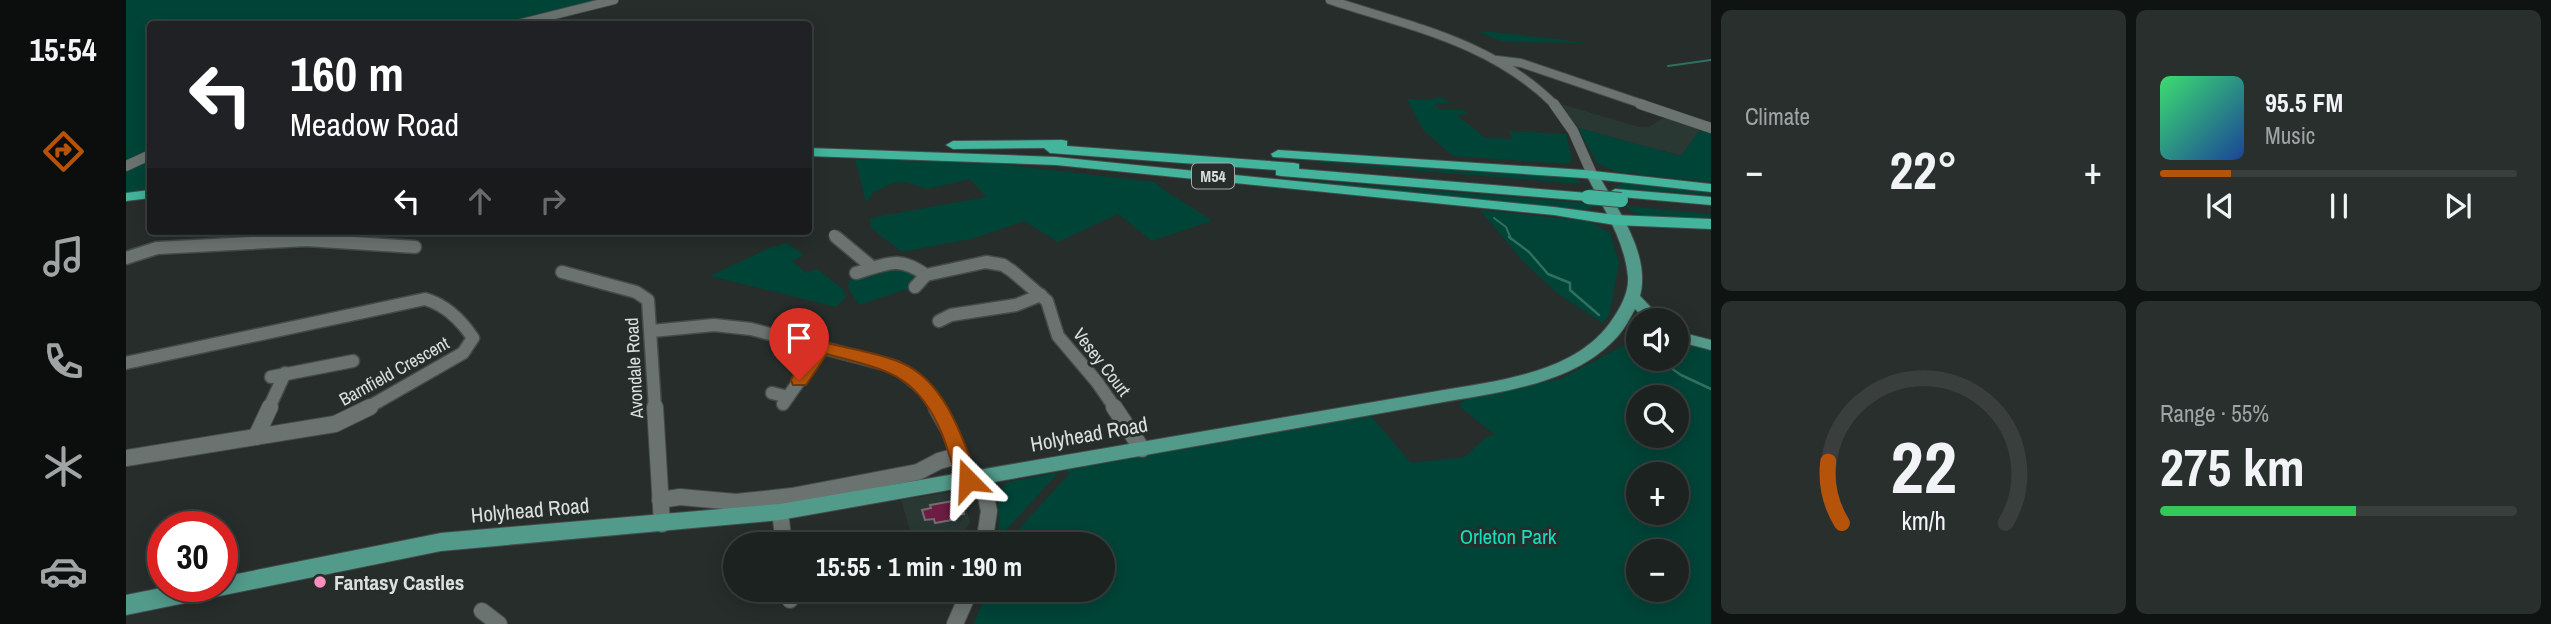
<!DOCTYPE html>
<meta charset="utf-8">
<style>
:root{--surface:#1c2220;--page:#292f2d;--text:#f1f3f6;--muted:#a0a4a5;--line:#3a3f3e;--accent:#b45309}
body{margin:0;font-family:"Archivo Narrow",sans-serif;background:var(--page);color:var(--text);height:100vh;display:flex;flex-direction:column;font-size:26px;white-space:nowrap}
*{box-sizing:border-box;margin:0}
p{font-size:23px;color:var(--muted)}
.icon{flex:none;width:38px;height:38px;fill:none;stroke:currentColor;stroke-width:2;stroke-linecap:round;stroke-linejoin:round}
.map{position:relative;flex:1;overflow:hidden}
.panel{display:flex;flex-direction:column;gap:10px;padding:10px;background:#0f1312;width:840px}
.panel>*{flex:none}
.top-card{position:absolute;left:21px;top:21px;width:665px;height:214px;border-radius:7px;box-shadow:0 4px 18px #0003,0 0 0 2px var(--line);background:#202124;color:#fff;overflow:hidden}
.controls{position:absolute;left:1500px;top:308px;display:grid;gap:14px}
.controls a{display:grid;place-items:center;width:63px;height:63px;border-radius:50%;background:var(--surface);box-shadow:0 4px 18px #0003,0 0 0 2px var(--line);font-size:35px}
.speed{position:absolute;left:21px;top:511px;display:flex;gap:14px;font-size:35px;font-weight:700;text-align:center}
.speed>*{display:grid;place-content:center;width:91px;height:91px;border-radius:50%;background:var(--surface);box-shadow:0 4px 18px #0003,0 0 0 2px var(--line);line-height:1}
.speed .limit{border:10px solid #d22;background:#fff;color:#111}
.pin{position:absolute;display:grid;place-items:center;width:60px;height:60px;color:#fff;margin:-72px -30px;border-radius:50% 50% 50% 0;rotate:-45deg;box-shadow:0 0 7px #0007}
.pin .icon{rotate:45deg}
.me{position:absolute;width:77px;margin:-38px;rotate:339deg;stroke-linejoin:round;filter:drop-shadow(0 0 5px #0008)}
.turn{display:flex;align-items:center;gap:24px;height:147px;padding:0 28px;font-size:32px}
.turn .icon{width:91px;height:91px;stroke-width:2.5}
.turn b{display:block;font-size:49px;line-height:60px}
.lanes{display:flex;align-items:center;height:66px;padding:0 28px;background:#0003;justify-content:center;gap:35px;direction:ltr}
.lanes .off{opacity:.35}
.big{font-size:52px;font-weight:800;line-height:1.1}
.panel .card{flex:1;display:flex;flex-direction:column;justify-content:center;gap:10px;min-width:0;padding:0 24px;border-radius:10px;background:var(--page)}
.panel .dial{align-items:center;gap:0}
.dial svg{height:182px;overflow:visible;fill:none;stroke:var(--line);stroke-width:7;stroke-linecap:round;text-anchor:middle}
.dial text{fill:var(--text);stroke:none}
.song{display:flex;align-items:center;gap:21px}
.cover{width:84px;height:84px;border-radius:10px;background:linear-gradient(135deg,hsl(140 70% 55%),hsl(220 70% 35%))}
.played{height:7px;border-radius:4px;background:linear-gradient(90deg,var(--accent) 20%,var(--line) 20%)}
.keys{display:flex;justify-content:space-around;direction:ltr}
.heat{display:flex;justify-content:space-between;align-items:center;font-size:38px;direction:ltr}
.charge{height:10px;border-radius:5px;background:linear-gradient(90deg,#34c759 55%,var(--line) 0)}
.panel .tiles{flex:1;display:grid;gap:10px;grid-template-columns:repeat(2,1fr)}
.trip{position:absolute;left:597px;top:532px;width:392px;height:70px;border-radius:35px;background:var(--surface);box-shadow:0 4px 18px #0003,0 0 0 2px var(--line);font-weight:800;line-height:70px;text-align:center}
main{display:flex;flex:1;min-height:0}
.tabs{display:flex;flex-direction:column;width:126px;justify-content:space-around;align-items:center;background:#0b0e0d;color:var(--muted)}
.tabs .icon{width:49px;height:49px}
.tabs .selected{color:var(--accent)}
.tabs b{font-size:32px;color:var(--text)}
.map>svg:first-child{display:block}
.built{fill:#2a3834}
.green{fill:#004438;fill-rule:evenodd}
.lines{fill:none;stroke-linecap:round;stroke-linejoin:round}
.stream-far1{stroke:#2f7061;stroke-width:2}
.stream{stroke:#2f7061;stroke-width:2.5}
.building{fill:#6d1d43;stroke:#756d70;stroke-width:2}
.minor-far3-casing{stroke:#444b49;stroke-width:10}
.minor-far2-casing{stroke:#444b49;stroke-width:11}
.minor-far1-casing{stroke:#444b49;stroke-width:15}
.minor-casing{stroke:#444b49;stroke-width:18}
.major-casing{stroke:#444b49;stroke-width:2}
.highway-casing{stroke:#444b49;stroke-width:2}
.minor-far3{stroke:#6b7371;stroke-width:8}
.minor-far2{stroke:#6b7371;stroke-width:10}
.minor-far1{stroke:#6b7371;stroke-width:12}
.minor{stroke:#6b7371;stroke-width:16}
.major{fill:#529b8b;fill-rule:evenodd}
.highway{fill:#42b59c;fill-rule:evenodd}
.highway-bridge-casing{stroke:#444b49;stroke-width:16;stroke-linecap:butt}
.highway-bridge{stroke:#42b59c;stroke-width:14}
.route{fill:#b45309;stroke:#753606;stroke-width:2}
.poi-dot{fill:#fe8ebc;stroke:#262d2b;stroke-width:2.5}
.labels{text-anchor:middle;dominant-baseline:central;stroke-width:6;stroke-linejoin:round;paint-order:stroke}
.shield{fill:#262d2b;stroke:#a5aaa9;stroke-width:2}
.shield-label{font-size:16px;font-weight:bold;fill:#dbe0df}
.street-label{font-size:18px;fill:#dbe0df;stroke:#262d2b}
.near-street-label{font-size:21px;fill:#dbe0df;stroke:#262d2b}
.near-park-label{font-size:21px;fill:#16dfbd;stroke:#262d2b}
.near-poi-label{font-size:21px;font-weight:bold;fill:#dbe0df;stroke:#262d2b;text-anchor:start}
</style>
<main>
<nav class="tabs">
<b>15:54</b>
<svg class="icon selected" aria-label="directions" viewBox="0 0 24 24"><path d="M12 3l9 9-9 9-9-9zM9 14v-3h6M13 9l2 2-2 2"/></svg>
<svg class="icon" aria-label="music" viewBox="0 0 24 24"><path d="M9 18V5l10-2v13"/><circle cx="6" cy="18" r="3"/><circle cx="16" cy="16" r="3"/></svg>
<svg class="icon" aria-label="phone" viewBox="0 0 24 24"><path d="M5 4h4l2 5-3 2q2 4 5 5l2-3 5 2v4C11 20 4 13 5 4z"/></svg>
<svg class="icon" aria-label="climate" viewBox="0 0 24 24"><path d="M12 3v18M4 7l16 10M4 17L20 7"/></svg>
<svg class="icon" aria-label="car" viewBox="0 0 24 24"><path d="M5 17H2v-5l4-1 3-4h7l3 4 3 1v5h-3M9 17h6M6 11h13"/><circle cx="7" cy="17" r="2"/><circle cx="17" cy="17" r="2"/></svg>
</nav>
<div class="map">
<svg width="1585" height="624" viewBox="0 0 1585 624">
<rect width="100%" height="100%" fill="#262d2b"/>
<!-- built -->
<g class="built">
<path d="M1435,104L1513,127H1523L1542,115L1576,127L1556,156L1452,128Z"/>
<path d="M827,492L838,500L844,522L840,528L838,544H788L775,500Z"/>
</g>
<!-- green -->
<g class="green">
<path d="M0,0H480L382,24H24V150L0,163Z"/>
<path d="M1353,32H1368L1462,43L1377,42Z"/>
<path d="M1313,97L1326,102L1308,104L1314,110H1337L1342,113L1331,115L1359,138L1387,139L1383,131L1440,134L1446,159L1442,164L1327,156L1297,130L1281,99L1305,100Z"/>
<path d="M1576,127L1585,130V182L1491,172L1471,163L1452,128L1555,156Z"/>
<path d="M729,159L865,163L1029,182C1046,198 1067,206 1086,221L1026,241L992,214L932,242L898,221L849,238L776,252L745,228L744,218L860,197L844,179L801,189L780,182L767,183L748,192L740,202Z"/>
<path d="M24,160V191L0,194V172Z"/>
<path d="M1161,160L1446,177L1453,180L1455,184Z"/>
<path d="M1077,172L1472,204L1459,211Z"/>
<path d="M1498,182L1585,193V195L1487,188Z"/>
<path d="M1500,206L1585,214V220C1565,219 1511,223 1500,206Z"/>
<path d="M1354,210L1463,221L1484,233L1493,263L1483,316L1476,323L1431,293L1396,260Z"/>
<path d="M661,243L678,255L666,261L680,273L691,269L716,288L720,297L710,307L584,276L643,248Z"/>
<path d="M774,264L793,277L784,288L733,305L722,288L723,281L730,276Z"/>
<path d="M1512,343V359H1550L1551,344L1585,350V624H848L861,590H976V544H879L943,474L940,470L1245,416L1285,463L1339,457L1360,437L1369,435L1333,406L1340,398L1434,379L1497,346ZM1512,397H1550V436H1512ZM1512,474H1550V513H1512ZM1512,551H1550V590H1512Z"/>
<path d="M933,472L873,538L872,494L879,483Z"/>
</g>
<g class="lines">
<!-- stream-far1 -->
<g class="stream-far1">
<path d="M1542,66L1585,60"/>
<path d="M1368,218L1380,227L1385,239"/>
</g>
<!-- stream -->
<g class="stream">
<path d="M1383,237L1403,252L1422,274L1444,283V290L1473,315"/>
<path d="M1509,343L1512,345"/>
<path d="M1532,359L1555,375L1585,389"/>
</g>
</g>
<!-- building -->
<path class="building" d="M833,500L838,514L825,516L826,520L809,523L808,519L799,520L796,510L805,508L804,505Z"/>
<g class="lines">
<!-- minor-far3 casing -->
<g class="minor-far3-casing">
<g id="minor-far3">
<path d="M1204,0C1286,27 1366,42 1429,105"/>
<path d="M392,24L488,0"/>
<path d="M1371,60L1395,63L1519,105"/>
</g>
</g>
<!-- minor-far2 casing -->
<g class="minor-far2-casing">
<g id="minor-far2">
<path d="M1428,104L1447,131L1466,174"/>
<path d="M1514,104L1585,128"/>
<path d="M0,166L24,155"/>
<path d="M708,235L712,239"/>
</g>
</g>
<!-- minor-far1 casing -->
<g class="minor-far1-casing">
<g id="minor-far1">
<path d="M710,237L746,267"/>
<path d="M0,258L31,248L180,240L289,247"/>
<path d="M436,272L510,292L522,300L529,408"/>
<path d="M730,273C761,264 772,255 800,275L860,262L877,265L886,271L921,301L932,336L971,382L989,408"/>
<path d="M789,287L800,275"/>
<path d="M813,321L825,315L890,305L915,295"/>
<path d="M526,331L588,325L625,329L770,367L797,389L811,408"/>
<path d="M0,363L299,299C320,305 335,320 347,338L337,353L241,408"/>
<path d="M145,377L227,361"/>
<path d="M646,393L662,397"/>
<path d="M657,404L697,347"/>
<path d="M143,408L159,373"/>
</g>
</g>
<!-- minor casing -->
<g class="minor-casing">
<g id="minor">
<path d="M529,407L536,524"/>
<path d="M810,407L824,432L842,480"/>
<path d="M988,407L1016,449"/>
<path d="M130,437L144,407"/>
<path d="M0,458L209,424L244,407"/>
<path d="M856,478L863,511L858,544"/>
<path d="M534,500L554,497L610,502L666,496L792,472L813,461L831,456"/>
<path d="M654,512L658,544"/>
<path d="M663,590L664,600"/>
<path d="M356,611L373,624"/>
<path d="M829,624L844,590"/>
</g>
</g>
<!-- major casing -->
<g class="major-casing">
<g id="major">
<path d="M1466,170L1472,174C1491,209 1525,254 1514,296L1537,320H1520L1509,309C1504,318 1499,328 1492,336C1448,385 1373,392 1312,403L654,520L315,551L0,615V595L45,586H96V577L315,533L654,504L1312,391C1372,380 1452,374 1488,317C1496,305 1503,291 1502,277C1499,240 1476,206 1460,174Z"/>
<path d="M1550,331L1585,340V350L1550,341Z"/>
</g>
</g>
<!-- highway casing -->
<g class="highway-casing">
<g id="highway">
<path d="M936,140L941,141V146L1168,163L1173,164V169L1462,193L1469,197L1462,201L1155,176L1150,175V170L924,153L918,148L827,149L820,145L827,141Z"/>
<path d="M682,148L930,157L1428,207L1489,215L1585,219V229L1489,225L1428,215L930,165L682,156Z"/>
<path d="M1152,150L1458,170L1585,184V192L1458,178L1147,157L1145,154Z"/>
<path d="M1489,189L1585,197V205L1484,196L1482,193Z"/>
<path d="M24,190V198L0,201V193Z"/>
</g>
</g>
<!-- minor-far3 -->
<use href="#minor-far3" class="minor-far3"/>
<!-- minor-far2 -->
<use href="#minor-far2" class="minor-far2"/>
<!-- minor-far1 -->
<use href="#minor-far1" class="minor-far1"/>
<!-- minor -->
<use href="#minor" class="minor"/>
<!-- major -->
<use href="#major" class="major"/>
<!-- highway -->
<use href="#highway" class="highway"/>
<!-- highway-bridge casing -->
<g class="highway-bridge-casing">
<path id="highway-bridge" d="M1462,197L1495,200"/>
</g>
<!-- highway-bridge -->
<use href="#highway-bridge" class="highway-bridge"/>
</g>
<!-- route -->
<path class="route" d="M697,342C722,349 752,352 776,363C820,382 837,439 852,480L849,485L842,488L835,485C826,469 823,451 816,434C790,372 759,370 701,354L680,385H667L665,380L667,376L691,343Z"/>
<!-- markers -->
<circle class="poi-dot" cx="194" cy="582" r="7"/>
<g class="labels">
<!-- shield labels -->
<rect class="shield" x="1066" y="163.5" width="42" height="25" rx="5"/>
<g class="shield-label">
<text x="1087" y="176">M54</text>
</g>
<!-- street labels -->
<g class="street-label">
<text transform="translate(976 362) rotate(52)">Vesey Court</text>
<text transform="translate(508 368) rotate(-93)">Avondale Road</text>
<text transform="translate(268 371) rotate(-29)">Barnfield Crescent</text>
</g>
<!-- near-street labels -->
<g class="near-street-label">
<text transform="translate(963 434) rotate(-10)">Holyhead Road</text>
<text transform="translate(404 510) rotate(-5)">Holyhead Road</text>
</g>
<!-- near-park labels -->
<g class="near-park-label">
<text x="1382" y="536">Orleton Park</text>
</g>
<!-- near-poi labels -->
<g class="near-poi-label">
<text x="208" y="582">Fantasy Castles</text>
</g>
</g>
</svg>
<div class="controls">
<a><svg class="icon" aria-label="sound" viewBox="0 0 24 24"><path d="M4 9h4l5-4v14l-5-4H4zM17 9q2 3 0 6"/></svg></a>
<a><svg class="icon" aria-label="search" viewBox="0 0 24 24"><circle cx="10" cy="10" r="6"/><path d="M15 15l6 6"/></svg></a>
<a>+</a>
<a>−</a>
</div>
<div class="speed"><div class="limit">30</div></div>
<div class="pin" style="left:673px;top:380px;background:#d93025"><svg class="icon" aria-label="arrive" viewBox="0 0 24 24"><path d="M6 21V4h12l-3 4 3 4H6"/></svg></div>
<svg class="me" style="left:842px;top:480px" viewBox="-20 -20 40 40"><path d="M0-17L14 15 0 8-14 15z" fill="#b45309" stroke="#fff" stroke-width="4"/></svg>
<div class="trip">15:55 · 1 min · 190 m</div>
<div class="top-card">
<div class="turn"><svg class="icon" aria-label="left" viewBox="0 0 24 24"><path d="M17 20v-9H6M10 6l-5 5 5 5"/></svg><div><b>160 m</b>Meadow Road</div></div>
<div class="lanes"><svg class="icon" aria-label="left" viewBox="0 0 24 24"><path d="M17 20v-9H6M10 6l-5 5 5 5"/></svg><svg class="icon off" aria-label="ahead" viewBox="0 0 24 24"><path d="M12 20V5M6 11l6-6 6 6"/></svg><svg class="icon off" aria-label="right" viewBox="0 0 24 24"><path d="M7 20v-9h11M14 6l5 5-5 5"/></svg></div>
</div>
</div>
<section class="panel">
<div class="tiles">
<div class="card"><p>Climate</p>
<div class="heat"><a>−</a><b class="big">22°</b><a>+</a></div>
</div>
<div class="card">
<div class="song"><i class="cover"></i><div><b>95.5 FM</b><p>Music</p></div></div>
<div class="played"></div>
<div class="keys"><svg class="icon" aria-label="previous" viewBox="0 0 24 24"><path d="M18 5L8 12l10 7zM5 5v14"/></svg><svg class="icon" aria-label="pause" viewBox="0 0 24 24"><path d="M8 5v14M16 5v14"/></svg><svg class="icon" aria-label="next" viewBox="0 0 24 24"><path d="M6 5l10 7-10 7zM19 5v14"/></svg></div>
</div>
<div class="card dial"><svg viewBox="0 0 100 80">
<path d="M14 69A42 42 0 1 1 86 69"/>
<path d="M14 69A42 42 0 0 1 8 42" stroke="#b45309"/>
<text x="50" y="56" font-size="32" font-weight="700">22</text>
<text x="50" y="72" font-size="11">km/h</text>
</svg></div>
<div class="card"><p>Range · 55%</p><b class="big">275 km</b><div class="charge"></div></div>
</div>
</section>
</main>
